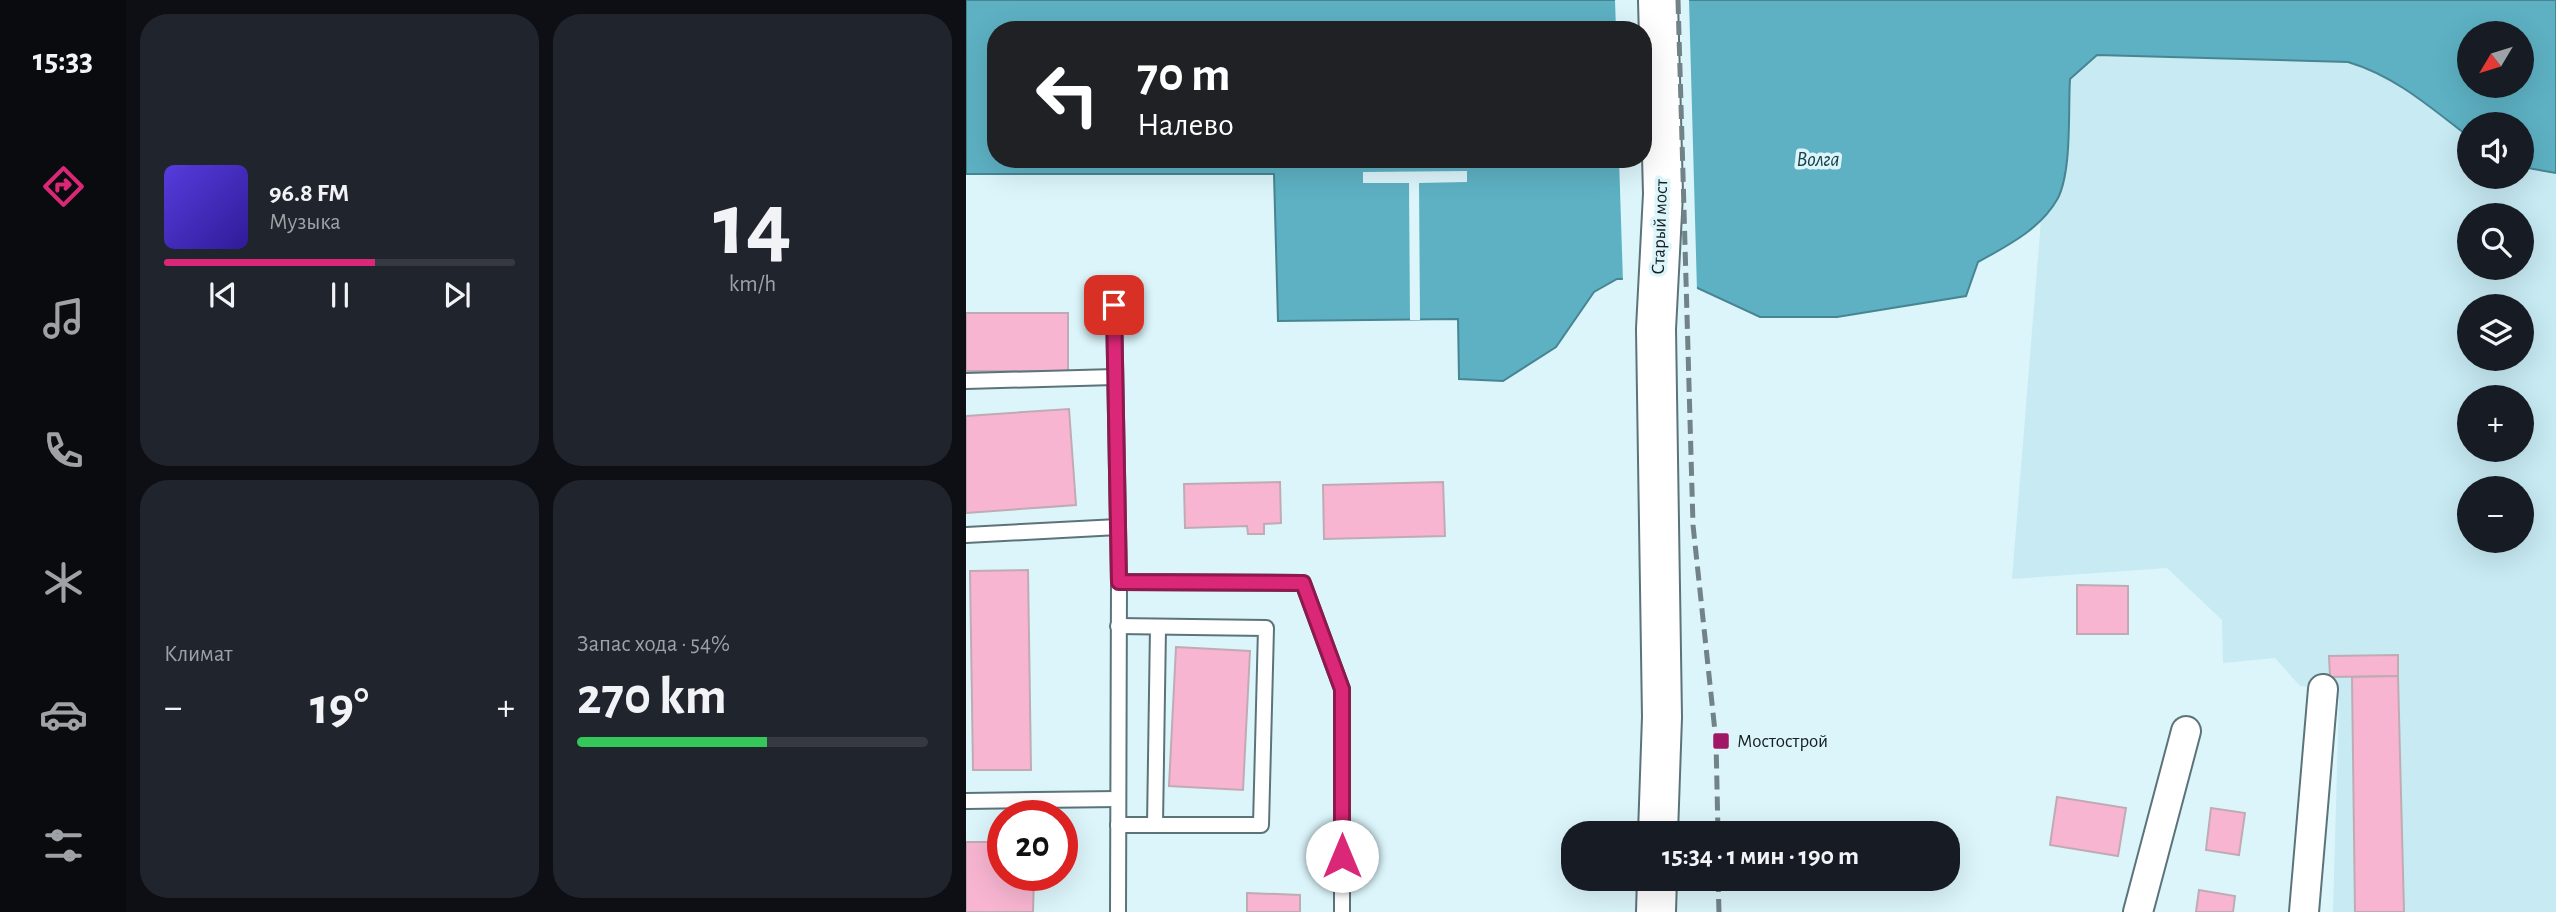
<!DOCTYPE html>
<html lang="ru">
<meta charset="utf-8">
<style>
:root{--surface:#171b24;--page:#20242c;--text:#f1f3f6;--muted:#9ea1a6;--line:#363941;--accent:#db2777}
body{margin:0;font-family:"Alegreya Sans",sans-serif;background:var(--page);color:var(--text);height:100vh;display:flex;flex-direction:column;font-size:26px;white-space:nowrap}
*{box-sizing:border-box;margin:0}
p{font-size:23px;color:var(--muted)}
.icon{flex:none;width:38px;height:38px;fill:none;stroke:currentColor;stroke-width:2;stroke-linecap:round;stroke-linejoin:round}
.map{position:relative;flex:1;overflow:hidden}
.details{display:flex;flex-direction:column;gap:14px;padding:14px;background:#0d0f14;width:840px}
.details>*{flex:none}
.banner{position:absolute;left:21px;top:21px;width:665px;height:147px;border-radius:28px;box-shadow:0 7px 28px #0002;background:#202124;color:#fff;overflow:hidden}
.needle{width:46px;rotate:232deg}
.tools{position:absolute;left:1491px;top:21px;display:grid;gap:14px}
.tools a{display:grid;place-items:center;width:77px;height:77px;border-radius:50%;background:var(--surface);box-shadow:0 7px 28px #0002;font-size:35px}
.speed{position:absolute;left:21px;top:800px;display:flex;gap:14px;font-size:35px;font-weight:700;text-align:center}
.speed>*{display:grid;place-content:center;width:91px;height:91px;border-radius:50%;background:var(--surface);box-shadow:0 7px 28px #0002;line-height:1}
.speed .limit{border:10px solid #d22;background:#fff;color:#111}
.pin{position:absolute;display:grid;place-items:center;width:60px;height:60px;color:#fff;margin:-30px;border-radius:14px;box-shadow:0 4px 10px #0006}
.me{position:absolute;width:77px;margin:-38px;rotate:0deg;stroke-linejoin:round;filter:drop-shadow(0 0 5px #0008)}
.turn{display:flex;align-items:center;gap:24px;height:147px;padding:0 35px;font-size:32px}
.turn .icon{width:91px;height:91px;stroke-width:2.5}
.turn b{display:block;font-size:49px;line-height:60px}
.big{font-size:52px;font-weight:700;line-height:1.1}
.details .card{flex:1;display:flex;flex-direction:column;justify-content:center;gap:10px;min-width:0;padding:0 24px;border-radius:28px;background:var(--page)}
.details .dial{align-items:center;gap:0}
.dial b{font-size:91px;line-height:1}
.song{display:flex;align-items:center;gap:21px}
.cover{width:84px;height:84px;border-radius:10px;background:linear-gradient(135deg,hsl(250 70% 55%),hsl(250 70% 35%))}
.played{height:7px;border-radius:4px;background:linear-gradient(90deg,var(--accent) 60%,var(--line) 60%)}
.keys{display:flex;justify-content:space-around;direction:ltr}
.heat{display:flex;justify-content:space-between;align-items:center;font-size:38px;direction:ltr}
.charge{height:10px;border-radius:5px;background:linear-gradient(90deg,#34c759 54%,var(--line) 0)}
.details .tiles{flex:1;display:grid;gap:14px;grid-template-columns:repeat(2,1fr)}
.trip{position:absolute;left:595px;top:821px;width:399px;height:70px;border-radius:28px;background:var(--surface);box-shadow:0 7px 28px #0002;font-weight:700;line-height:70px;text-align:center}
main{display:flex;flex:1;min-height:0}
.tab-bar{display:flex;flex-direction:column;width:126px;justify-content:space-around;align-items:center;background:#090b0e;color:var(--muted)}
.tab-bar .icon{width:49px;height:49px}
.tab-bar .on{color:var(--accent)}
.tab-bar b{font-size:32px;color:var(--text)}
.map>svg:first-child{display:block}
.built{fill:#c7eaf3;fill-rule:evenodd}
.water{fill:#5db1c3;stroke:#488592;stroke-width:2;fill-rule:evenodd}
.pier{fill:#dbf5fb}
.building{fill:#f8b5d1;stroke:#c1abb3;stroke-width:2}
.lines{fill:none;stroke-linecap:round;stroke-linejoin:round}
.service-casing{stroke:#5c7379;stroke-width:18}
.minor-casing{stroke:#5c7379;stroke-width:32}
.primary-casing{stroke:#5c7379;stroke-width:42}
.service{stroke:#fff;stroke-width:14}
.minor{stroke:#fff;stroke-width:28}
.primary{stroke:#fff;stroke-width:38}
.rail{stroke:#728387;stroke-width:5;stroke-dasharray:14 7;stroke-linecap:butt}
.route-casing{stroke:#8e194d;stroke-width:18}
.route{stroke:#db2777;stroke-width:12}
.poi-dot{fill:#9f1765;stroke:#dbf5fb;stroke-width:2.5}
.labels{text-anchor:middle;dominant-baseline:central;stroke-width:7;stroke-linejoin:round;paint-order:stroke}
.street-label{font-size:19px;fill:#161f21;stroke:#dbf5fb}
.poi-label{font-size:19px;fill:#161f21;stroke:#dbf5fb;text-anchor:start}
.water-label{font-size:21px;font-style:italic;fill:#1a424a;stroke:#dbf5fb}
</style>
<main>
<nav class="tab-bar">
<b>15:33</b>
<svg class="icon on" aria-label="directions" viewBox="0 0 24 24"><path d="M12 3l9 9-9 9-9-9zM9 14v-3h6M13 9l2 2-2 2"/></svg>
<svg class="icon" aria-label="music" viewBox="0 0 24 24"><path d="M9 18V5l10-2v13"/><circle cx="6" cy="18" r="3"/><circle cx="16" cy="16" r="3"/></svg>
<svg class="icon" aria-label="phone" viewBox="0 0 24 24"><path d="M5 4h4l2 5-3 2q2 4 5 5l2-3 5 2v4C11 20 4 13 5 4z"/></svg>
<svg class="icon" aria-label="climate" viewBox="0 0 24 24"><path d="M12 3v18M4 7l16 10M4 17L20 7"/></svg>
<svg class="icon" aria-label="car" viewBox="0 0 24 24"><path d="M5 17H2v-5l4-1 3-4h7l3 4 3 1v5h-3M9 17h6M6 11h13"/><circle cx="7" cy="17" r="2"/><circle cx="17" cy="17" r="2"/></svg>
<svg class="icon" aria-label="filters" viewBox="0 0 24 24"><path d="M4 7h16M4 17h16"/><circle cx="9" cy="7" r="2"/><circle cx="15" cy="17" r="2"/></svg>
</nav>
<section class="details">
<div class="tiles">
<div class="card">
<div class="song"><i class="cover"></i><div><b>96.8 FM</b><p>Музыка</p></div></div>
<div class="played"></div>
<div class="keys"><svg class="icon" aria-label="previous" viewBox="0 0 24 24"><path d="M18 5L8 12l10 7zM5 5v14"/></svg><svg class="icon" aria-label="pause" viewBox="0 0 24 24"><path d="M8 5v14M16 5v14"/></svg><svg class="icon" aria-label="next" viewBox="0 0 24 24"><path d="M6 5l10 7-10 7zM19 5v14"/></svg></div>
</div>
<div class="card dial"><b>14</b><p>km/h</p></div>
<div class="card"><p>Климат</p>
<div class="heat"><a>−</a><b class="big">19°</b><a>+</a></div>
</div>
<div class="card"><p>Запас хода · 54%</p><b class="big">270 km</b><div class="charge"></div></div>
</div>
</section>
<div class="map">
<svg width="1590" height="912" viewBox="0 0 1590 912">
<rect width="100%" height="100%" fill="#dbf5fb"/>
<!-- built -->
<path class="built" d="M1131,55L1381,62L1406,69L1433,83L1503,137V177H1556V167L1590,173V912H1367L1373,699L1357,689L1334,686L1309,658L1257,663L1256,620L1201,568L1046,579L1075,220L1092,197L1098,175L1104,79ZM1503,215H1556V268H1503ZM1503,306H1556V359H1503ZM1503,397H1556V450H1503ZM1503,488H1556V541H1503Z"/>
<!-- water -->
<path class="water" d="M0,0H1590V173L1556,167V124H1503V137C1464,107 1429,76 1382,62L1131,55L1104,79C1102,111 1106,170 1092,198C1075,229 1041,246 1012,262L1000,296L871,317H794L710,278L651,279L628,292L590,347L537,381L493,379L492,319L312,321L308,174H0ZM30,30H677V159H30ZM1503,33H1556V86H1503Z"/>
<!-- pier -->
<g class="pier">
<path d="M649,0H723L731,291L709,281L657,282L653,159H677V30H650Z"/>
<path d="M501,171V182L453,183L454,320H444L443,183H397V172Z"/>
</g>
<!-- building -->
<g class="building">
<rect x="0" y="313" width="102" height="58"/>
<path d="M103,409L110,505L0,513V416Z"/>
<path d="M314,482L315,523L298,524V534H282L281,526L219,528L218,484Z"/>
<path d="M477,482L479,536L358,539L357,485Z"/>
<path d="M62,570L65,770H7L4,571Z"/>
<path d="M1111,585L1162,586V634H1111Z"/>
<path d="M210,647L284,651L277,790L203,786Z"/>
<path d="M1432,655V676L1364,677L1363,656Z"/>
<path d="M1432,676L1438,912H1389L1386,677Z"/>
<path d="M1091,797L1160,808L1152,856L1084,845Z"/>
<path d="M1245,808L1279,813L1273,855L1240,850Z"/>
<path d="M0,842H37V875H68L67,912H0Z"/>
<path d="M1233,890L1269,896L1267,912H1230Z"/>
<path d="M281,893L334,895V912H281Z"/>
</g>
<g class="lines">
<!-- service casing -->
<g class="service-casing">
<g id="service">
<path d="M148,305L153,582L152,912"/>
<path d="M0,381L149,377"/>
<path d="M0,535L152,527"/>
<path d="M153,582L337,583L376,689V912"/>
<path d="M0,801L152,799"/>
<path d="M152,825H295L300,628L152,626"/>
<path d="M189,825L192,627"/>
</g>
</g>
<!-- minor casing -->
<g class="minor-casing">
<g id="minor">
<path d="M1172,912L1220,731"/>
<path d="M1338,912L1357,689"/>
</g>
</g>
<!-- primary casing -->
<g class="primary-casing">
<g id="primary">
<path d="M692,0L697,194L690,329L696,717L692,833"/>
<path d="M690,912L691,878"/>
</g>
</g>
<!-- service -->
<use href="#service" class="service"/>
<!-- minor -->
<use href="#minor" class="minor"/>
<!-- primary -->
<use href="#primary" class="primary"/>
<!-- rail -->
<g class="rail">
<path d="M712,0L727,525L750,741L752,833"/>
<path d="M752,878L753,912"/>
</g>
</g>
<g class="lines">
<!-- route casing -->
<g class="route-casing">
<path id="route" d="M148,305L153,582L337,583L376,689V856"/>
</g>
<!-- route -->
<use href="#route" class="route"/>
</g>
<!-- markers -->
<rect class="poi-dot" x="746" y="732" width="18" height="18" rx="3.5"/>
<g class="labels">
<!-- street labels -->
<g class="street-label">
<text transform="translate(694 227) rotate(-88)">Старый мост</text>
</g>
<!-- poi labels -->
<g class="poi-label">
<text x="771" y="741">Мостострой</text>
</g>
<!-- water labels -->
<g class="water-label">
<text x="852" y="159">Волга</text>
</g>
</g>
</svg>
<div class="tools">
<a><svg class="needle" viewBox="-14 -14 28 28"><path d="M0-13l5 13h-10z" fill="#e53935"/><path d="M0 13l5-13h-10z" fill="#9ea1a6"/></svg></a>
<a><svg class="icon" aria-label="sound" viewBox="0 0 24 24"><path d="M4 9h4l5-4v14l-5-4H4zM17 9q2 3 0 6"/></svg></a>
<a><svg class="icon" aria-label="search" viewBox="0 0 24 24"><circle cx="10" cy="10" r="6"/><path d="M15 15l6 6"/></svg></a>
<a><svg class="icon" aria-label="layers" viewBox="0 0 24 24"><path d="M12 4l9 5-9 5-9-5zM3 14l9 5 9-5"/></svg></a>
<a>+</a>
<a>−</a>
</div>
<div class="speed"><div class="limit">20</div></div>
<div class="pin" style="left:148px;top:305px;background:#d93025"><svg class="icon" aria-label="arrive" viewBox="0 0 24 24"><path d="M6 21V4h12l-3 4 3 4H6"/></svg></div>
<svg class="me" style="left:376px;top:856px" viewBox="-20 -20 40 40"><circle r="19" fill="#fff"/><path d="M0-13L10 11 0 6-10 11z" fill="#db2777"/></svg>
<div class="trip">15:34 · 1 мин · 190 m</div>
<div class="banner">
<div class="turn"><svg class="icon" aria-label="left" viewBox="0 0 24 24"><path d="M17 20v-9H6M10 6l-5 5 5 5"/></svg><div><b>70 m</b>Налево</div></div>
</div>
</div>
</main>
